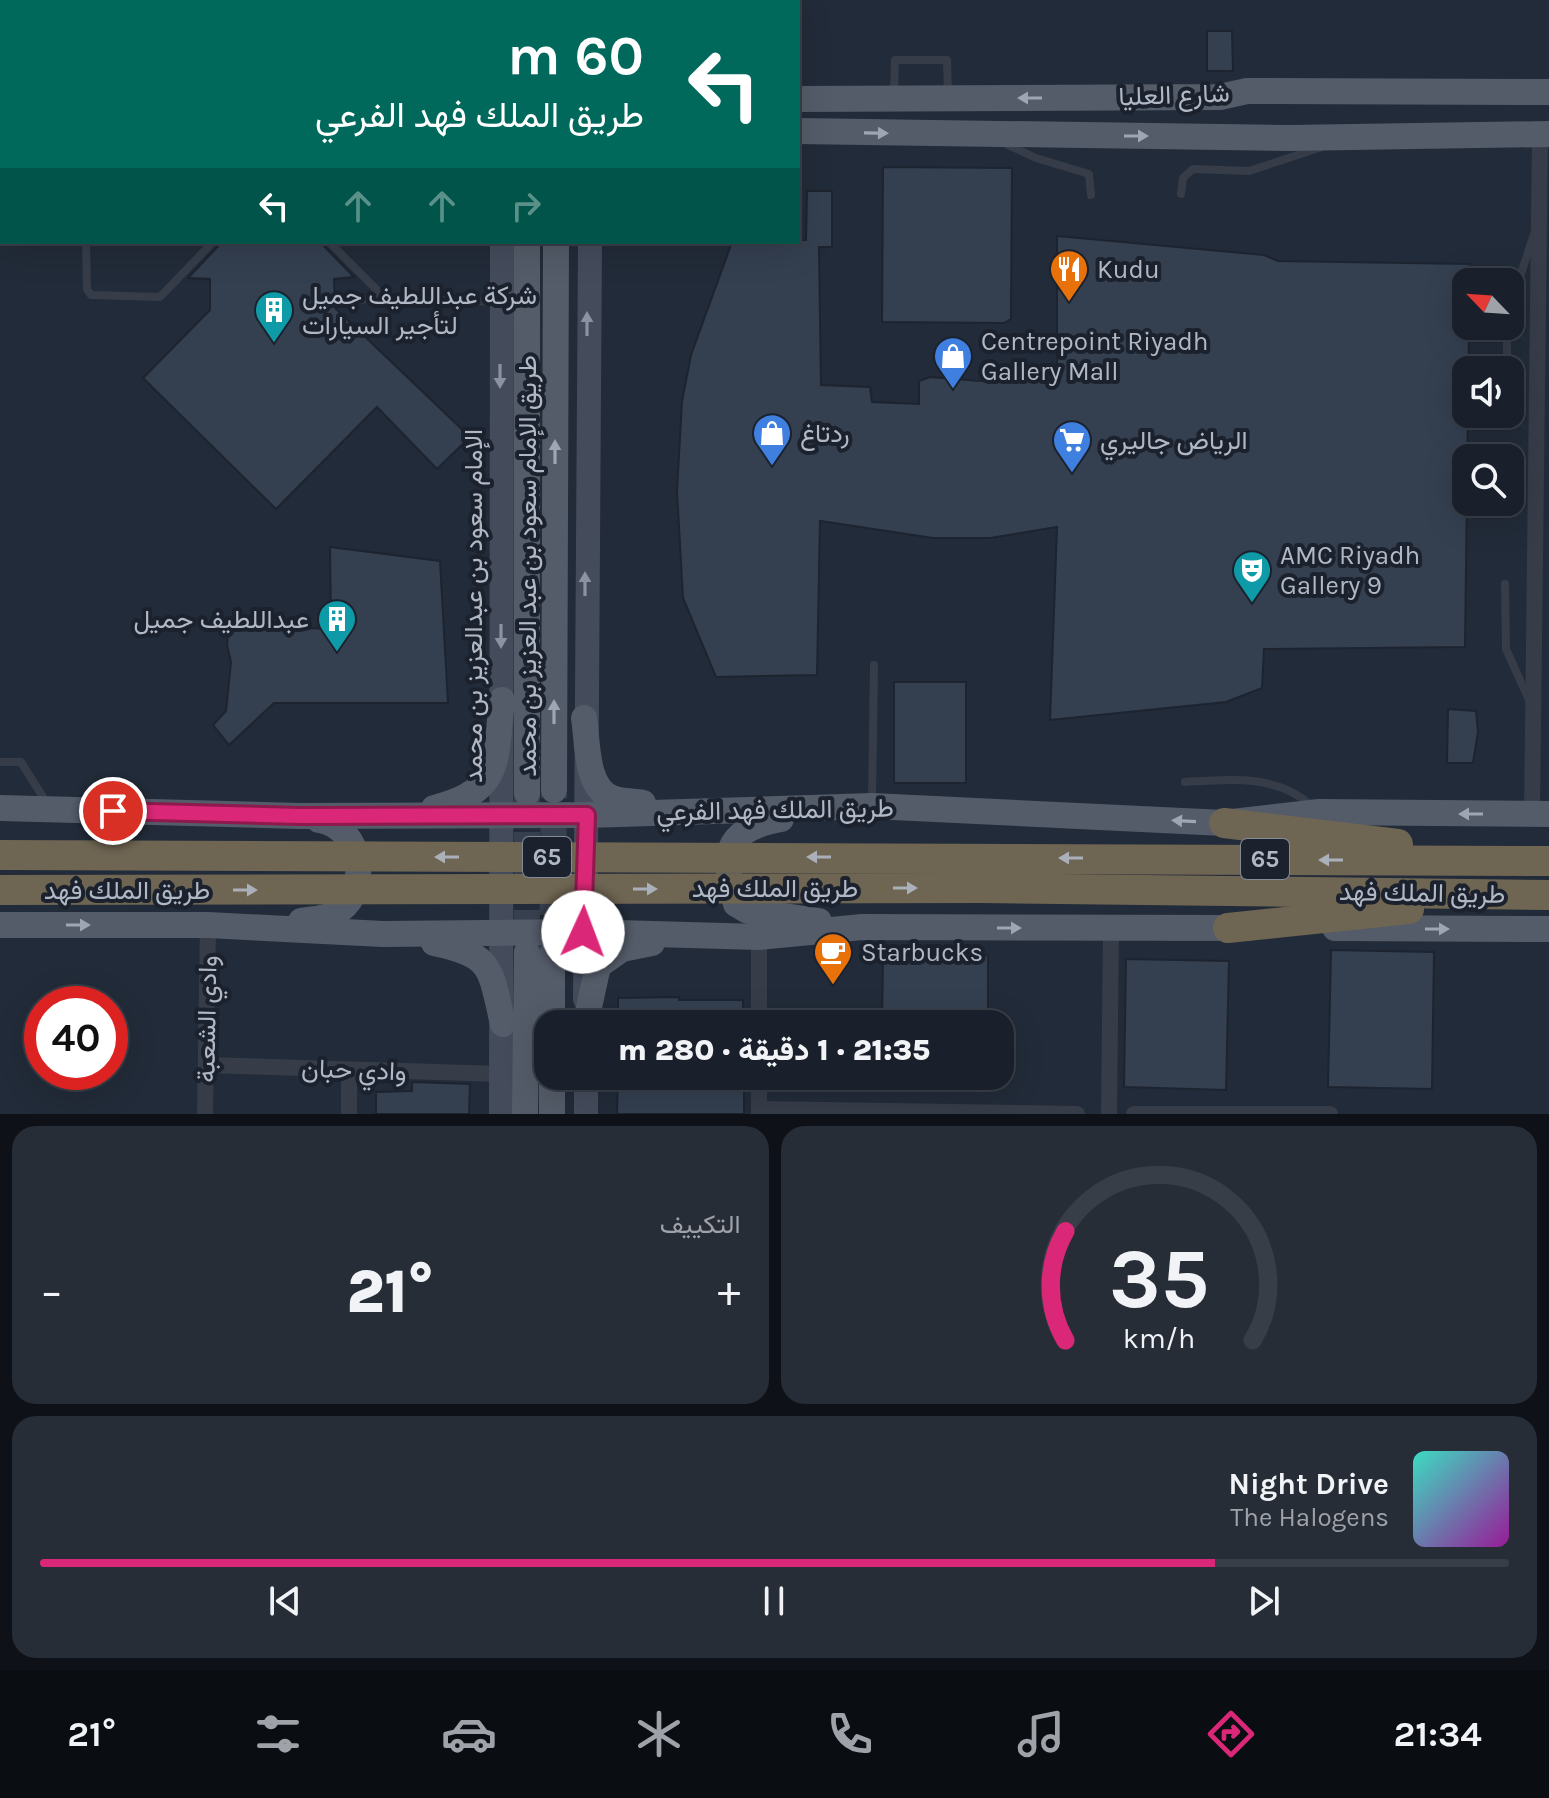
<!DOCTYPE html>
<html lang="ar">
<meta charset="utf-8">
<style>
:root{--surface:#1a202b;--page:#272d37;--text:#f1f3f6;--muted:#9fa3a9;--line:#383e47;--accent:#db2777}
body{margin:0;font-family:Karla,Vazirmatn,sans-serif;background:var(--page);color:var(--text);direction:rtl;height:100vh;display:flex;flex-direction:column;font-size:30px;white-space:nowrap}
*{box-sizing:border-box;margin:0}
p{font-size:26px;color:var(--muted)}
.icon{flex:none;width:44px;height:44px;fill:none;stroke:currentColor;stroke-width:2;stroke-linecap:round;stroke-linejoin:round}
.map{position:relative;height:1114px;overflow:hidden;direction:ltr}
.sheet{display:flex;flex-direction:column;gap:12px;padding:12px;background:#0e1218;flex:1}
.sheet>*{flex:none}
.banner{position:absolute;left:0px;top:0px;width:800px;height:244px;box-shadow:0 8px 32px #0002,0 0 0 2px var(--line);direction:rtl;background:#00695c;color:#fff;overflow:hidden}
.needle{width:52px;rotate:295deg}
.fabs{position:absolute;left:1452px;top:268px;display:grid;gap:16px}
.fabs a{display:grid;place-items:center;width:72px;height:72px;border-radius:16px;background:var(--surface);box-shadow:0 8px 32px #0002,0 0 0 2px var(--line);font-size:40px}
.speed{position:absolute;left:24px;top:986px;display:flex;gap:16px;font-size:40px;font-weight:700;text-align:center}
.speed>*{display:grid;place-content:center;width:104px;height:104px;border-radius:50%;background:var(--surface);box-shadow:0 8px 32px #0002,0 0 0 2px var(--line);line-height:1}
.speed .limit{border:12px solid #d22;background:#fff;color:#111}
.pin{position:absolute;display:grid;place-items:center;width:68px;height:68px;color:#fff;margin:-34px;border:4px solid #fff;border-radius:50%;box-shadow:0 2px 8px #0007}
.me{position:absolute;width:88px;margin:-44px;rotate:2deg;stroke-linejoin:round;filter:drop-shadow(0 0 6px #0008)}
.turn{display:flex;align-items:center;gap:28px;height:168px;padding:0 24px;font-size:36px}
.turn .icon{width:104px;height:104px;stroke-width:2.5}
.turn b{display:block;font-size:56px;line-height:68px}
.lanes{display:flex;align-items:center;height:76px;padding:0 24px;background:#0003;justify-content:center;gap:40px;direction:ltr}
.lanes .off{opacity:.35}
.big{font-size:60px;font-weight:800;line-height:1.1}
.sheet .tile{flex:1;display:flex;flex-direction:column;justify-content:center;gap:12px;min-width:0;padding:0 28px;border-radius:24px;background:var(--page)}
.sheet .dial{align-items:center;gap:0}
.dial svg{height:208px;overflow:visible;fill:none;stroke:var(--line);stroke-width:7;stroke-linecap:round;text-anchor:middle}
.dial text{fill:var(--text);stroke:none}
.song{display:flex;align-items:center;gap:24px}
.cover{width:96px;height:96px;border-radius:12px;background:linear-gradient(135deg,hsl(170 70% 55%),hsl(300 70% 35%))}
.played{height:8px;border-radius:4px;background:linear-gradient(90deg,var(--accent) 80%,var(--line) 80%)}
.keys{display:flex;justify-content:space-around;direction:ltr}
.heat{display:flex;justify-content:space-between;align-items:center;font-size:44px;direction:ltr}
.sheet .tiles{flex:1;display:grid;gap:12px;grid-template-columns:1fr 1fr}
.tile:last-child{grid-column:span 2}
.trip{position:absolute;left:534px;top:1010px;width:480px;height:80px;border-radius:24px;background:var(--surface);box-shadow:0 8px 32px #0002,0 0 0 2px var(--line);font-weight:800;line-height:80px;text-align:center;direction:rtl}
.tabs{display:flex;height:128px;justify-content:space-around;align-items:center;background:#0a0d11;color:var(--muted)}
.tabs .icon{width:56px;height:56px}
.tabs .current{color:var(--accent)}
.tabs b{font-size:36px;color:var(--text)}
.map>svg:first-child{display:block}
.building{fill:#343f50;stroke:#1d2430;stroke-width:2}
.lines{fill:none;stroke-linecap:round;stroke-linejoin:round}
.primary-tunnel{stroke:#37404e;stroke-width:26;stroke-dasharray:26 13;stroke-linecap:butt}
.lane{stroke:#363d49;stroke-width:8}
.street{stroke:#363d49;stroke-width:16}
.secondary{stroke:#444c5c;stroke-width:24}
.primary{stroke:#545c69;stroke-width:26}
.highway{stroke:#6f6553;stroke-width:30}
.oneway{fill:#9ea6b3}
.oneway2{fill:#8b92a0}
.oneway3{fill:#aab0ba}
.route-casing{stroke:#8e194d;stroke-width:20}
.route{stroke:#db2777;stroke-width:14}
.labels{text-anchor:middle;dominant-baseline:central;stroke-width:8;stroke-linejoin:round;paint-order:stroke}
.shield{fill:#1b222e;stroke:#848b98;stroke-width:2}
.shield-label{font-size:24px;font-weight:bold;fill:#b1b8c5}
.street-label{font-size:26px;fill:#b1b8c5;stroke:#1b222e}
.poi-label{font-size:26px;fill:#b1b8c5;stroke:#1b222e;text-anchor:start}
</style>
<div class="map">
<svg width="1549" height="1114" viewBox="0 0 1549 1114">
<rect width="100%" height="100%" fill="#222b39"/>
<!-- building -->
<g class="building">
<path d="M1207,31H1232L1233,71H1207Z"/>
<path d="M883,167L1012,168L1011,319L1004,323L882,322Z"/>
<path d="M807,191H832V247H819L821,385L870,387L872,402L919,404V381L930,377L980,381L1057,379V236L1264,255L1278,261L1470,264V282H1466V326H1469L1465,647L1264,649L1262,688L1226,702L1050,720L1057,527L990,538H933L820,521L817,675L716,677L683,598L677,491L682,401L691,355L732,242L806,240Z"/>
<path d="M222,242H320L354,277L334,279L335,308L470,437L437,469L377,407L276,509L143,378L210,310V279L188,278Z"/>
<path d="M330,547L440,561L448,703H274L229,745L213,725L226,711L231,662L227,645L229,625L331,629Z"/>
<rect x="894" y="682" width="72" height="101"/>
<path d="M1448,709L1476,711L1478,732L1473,763H1447Z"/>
<path d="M1331,950L1434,952L1432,1089L1328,1087Z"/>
<path d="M988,955V1024H882L883,956Z"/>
<path d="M1126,959L1229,961L1226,1090L1124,1087Z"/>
<path d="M679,997V1000H743V1024H618V998Z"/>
<path d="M618,1076H744V1114H617Z"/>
<path d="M412,1082L470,1084L469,1114H376V1092L412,1091Z"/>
</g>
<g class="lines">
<!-- primary-tunnel -->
<g class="primary-tunnel">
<path d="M527,793V952"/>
<path d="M552,954L554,794"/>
</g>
<!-- lane -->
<g class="lane">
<path d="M894,94L895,60H947L948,94"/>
<path d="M1006,144L1036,158L1089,174L1091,195"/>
<path d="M1181,194L1183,178L1193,169L1249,171L1322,147"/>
<path d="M86,242L87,289L91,295L160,297L213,242"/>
<path d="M329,242L385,298L500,302"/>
<path d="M343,301L385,298"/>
<path d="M1510,307L1534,234"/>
<path d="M1507,326V362"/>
<path d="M1505,584L1506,649L1530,702"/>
<path d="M0,762H21L48,805"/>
<path d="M1185,782C1229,779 1277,774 1312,806"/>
<path d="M872,801L874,665"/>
</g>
<!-- street -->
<g class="street">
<path d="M212,2V0"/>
<path d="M1532,814L1540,134"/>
<path d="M759,1024V937"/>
<path d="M206,1065L502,1074"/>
<path d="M759,1109L1077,1114"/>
<path d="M205,1114L208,925"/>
<path d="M349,1114V1070"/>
<path d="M759,1114V1076"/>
<path d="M1109,1114L1111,929"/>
<path d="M1134,1114H1330"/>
</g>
<!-- secondary -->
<g class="secondary">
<path d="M504,0V2"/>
<path d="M591,0V2"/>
<path d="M585,999L590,242"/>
<path d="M501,1114L502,242"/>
<path d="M586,1114V1076"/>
</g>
<!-- primary -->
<g class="primary">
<path d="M530,2V0"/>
<path d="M557,2V0"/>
<path d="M0,80H2"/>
<path d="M798,99L1220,97L1247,91L1549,92"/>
<path d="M0,128H2"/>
<path d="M798,131L1289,138L1549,134"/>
<path d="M584,718C588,742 585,788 612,798C621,802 634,801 643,803"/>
<path d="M554,790L556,242"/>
<path d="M527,793V242"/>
<path d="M0,808L300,816L587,815L872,806L1224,823L1319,812L1549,814"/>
<path d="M434,808C503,791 495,761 502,700"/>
<path d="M781,819C725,829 721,854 736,904L748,911L819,921"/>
<path d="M301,921C311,919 324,919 332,915C373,896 364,827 319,820"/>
<path d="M0,925H208L383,934L583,932L759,937L862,927L1248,928"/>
<path d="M1335,928L1549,929"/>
<path d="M434,943C494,955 490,969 503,1024"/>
<path d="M552,954V1024"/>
<path d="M586,1021L598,966L622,949L652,943"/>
<path d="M552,1076V1114"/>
<path d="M525,1114L527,952"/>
</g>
<!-- highway -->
<g class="highway">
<path d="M1224,823L1398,844"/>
<path d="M0,855L1549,861"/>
<path d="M0,890L981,888L1549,895"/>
<path d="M1228,928L1409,909"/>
</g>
</g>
<!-- one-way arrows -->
<defs><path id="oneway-solid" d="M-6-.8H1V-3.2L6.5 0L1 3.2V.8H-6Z" transform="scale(2)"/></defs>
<g class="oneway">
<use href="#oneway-solid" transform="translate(1030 98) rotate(180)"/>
<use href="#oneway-solid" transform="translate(876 133) rotate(1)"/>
<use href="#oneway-solid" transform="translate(1136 136)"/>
<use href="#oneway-solid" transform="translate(555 452) rotate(-90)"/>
<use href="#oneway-solid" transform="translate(554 712) rotate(-90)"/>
<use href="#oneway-solid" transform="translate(1471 814) rotate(-180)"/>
<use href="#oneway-solid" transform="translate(1184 821) rotate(-177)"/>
<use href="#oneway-solid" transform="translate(78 925)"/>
<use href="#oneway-solid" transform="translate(1009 928)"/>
<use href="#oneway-solid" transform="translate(1437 929)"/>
</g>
<g class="oneway2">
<use href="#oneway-solid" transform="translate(587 324) rotate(-90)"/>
<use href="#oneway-solid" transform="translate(500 376) rotate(90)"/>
<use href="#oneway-solid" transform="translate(585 584) rotate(-90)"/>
<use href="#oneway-solid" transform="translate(501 636) rotate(90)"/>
</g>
<g class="oneway3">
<use href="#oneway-solid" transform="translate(447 857) rotate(-180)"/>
<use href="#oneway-solid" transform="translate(819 857) rotate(-180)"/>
<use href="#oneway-solid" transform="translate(1071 858) rotate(-180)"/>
<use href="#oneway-solid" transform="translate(1331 860) rotate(-180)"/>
<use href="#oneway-solid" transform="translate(905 888)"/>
<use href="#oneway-solid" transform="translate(645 889)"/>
<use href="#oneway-solid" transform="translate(245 890)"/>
</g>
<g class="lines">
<!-- route casing -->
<g class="route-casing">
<path id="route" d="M113,811L300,816L587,815L583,932"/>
</g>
<!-- route -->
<use href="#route" class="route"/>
</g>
<!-- icons -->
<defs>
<g id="restaurant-pin" transform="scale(2)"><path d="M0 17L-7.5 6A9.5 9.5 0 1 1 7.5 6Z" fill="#e8710a" stroke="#1b222e"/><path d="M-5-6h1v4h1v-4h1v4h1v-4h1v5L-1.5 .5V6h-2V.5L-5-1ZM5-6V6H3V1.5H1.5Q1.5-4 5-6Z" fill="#fff"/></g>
<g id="building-pin" transform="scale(2)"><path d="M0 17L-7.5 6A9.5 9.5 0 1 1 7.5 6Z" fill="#0f9aa8" stroke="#1b222e"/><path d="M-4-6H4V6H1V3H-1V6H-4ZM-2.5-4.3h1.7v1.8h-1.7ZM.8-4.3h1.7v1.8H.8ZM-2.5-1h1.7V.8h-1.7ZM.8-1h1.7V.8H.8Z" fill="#fff"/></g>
<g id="shop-pin" transform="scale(2)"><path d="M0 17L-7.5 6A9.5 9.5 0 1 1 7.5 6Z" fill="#3f7fe0" stroke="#1b222e"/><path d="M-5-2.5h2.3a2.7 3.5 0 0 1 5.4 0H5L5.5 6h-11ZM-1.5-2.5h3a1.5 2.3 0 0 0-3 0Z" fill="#fff"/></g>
<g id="supermarket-pin" transform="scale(2)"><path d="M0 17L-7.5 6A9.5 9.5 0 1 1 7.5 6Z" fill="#3f7fe0" stroke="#1b222e"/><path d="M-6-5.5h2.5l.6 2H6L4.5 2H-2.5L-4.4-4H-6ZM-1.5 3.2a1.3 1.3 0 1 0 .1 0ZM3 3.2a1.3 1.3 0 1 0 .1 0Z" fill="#fff"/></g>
<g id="theatre-pin" transform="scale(2)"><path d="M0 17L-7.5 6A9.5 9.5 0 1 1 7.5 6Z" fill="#0f9aa8" stroke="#1b222e"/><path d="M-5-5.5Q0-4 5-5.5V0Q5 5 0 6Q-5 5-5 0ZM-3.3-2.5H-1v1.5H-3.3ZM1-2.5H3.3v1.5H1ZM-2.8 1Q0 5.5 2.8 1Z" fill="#fff"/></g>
<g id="cafe-pin" transform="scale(2)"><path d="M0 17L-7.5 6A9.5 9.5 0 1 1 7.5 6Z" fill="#e8710a" stroke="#1b222e"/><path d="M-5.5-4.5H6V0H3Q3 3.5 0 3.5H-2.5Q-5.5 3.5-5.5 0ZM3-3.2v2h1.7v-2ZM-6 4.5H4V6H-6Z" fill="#fff"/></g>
</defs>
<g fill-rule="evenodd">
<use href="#restaurant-pin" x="1069" y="269"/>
<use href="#building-pin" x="274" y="310"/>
<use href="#shop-pin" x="953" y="356"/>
<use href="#shop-pin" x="772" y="433"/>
<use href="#supermarket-pin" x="1072" y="440"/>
<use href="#theatre-pin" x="1252" y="570"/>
<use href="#building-pin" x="337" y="619"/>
<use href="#cafe-pin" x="833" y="952"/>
</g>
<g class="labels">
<!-- shield labels -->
<g class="shield">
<rect x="523" y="837" width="48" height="40" rx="6"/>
<rect x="1241" y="839" width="48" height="40" rx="6"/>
</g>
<g class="shield-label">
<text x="547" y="857">65</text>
<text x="1265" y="859">65</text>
</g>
<!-- street labels -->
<g class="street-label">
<text transform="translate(1174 95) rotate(-2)">شارع العليا</text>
<text transform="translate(527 566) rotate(-90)">طريق الإمام سعود بن عبد العزيز بن محمد</text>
<text transform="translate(473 606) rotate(-90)">الإمام سعود بن عبدالعزيز بن محمد</text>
<text transform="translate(775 810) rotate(-1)">طريق الملك فهد الفرعي</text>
<text x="775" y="888">طريق الملك فهد</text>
<text x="127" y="890">طريق الملك فهد</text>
<text transform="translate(1422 893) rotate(1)">طريق الملك فهد</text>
<text transform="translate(207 1019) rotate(-89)">وادي الشعبة</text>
<text transform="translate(354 1070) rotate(2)">وادي حبان</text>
</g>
<!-- poi labels -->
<g class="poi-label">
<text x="1097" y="269">Kudu</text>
<text x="302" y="295">شركة عبداللطيف جميل<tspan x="302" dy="30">لتأجير السيارات</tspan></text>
<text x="981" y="341">Centrepoint Riyadh<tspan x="981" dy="30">Gallery Mall</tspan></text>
<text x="800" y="433">ردتاغ</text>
<text x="1100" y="440">الرياض جاليري</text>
<text x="1280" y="555">AMC Riyadh<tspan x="1280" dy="30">Gallery 9</tspan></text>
<text x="309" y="619" text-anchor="end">عبداللطيف جميل</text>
<text x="861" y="952">Starbucks</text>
</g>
</g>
</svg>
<div class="fabs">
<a><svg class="needle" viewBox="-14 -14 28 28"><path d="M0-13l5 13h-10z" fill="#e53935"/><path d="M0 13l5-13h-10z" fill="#9fa3a9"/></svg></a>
<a><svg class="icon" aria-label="sound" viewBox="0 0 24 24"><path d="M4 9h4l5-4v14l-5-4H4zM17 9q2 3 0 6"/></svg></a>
<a><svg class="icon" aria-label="search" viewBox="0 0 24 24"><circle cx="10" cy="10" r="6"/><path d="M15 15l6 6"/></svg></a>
</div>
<div class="speed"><div class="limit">40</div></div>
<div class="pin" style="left:113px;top:811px;background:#d93025"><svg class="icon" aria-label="arrive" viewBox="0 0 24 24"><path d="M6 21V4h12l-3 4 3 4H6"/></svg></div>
<svg class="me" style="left:583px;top:932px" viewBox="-20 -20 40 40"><circle r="19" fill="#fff"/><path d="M0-13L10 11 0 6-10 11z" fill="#db2777"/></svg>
<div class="trip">21:35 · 1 دقيقة · 280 m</div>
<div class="banner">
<div class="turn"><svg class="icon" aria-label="left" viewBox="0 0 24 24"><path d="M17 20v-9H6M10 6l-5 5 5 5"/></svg><div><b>60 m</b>طريق الملك فهد الفرعي</div></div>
<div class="lanes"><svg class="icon" aria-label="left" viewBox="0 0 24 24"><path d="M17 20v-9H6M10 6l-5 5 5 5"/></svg><svg class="icon off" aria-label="ahead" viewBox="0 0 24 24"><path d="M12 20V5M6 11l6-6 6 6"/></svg><svg class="icon off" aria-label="ahead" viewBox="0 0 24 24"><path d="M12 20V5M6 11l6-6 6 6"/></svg><svg class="icon off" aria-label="right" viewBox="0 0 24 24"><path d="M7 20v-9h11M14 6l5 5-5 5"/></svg></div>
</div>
</div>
<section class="sheet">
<div class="tiles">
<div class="tile dial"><svg viewBox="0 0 100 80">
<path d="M14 69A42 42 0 1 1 86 69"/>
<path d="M14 69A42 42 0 0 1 14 27" stroke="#db2777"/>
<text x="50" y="56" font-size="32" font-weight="700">35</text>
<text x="50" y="72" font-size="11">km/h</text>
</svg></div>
<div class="tile"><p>التكييف</p>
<div class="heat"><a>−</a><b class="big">21°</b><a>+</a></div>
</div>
<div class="tile">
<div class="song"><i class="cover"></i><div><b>Night Drive</b><p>The Halogens</p></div></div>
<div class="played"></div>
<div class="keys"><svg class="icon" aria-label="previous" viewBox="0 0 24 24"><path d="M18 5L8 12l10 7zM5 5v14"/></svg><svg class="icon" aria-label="pause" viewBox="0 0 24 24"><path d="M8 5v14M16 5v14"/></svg><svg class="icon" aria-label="next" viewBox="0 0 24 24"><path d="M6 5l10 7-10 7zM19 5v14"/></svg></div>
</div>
</div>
</section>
<nav class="tabs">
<b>21:34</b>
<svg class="icon current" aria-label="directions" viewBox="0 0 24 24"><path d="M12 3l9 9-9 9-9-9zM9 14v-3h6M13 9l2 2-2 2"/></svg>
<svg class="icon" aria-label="music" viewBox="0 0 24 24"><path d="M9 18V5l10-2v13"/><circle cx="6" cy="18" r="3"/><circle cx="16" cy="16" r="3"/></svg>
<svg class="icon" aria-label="phone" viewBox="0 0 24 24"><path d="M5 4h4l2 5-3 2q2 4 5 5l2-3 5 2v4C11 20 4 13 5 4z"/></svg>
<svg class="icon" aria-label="climate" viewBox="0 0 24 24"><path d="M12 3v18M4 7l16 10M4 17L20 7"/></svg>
<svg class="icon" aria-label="car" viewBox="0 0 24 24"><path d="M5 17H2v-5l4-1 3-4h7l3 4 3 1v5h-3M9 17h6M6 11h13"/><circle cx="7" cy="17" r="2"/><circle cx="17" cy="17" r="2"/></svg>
<svg class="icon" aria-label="filters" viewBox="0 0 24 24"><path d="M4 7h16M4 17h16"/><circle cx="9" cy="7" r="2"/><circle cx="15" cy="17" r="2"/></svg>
<b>21°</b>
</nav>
